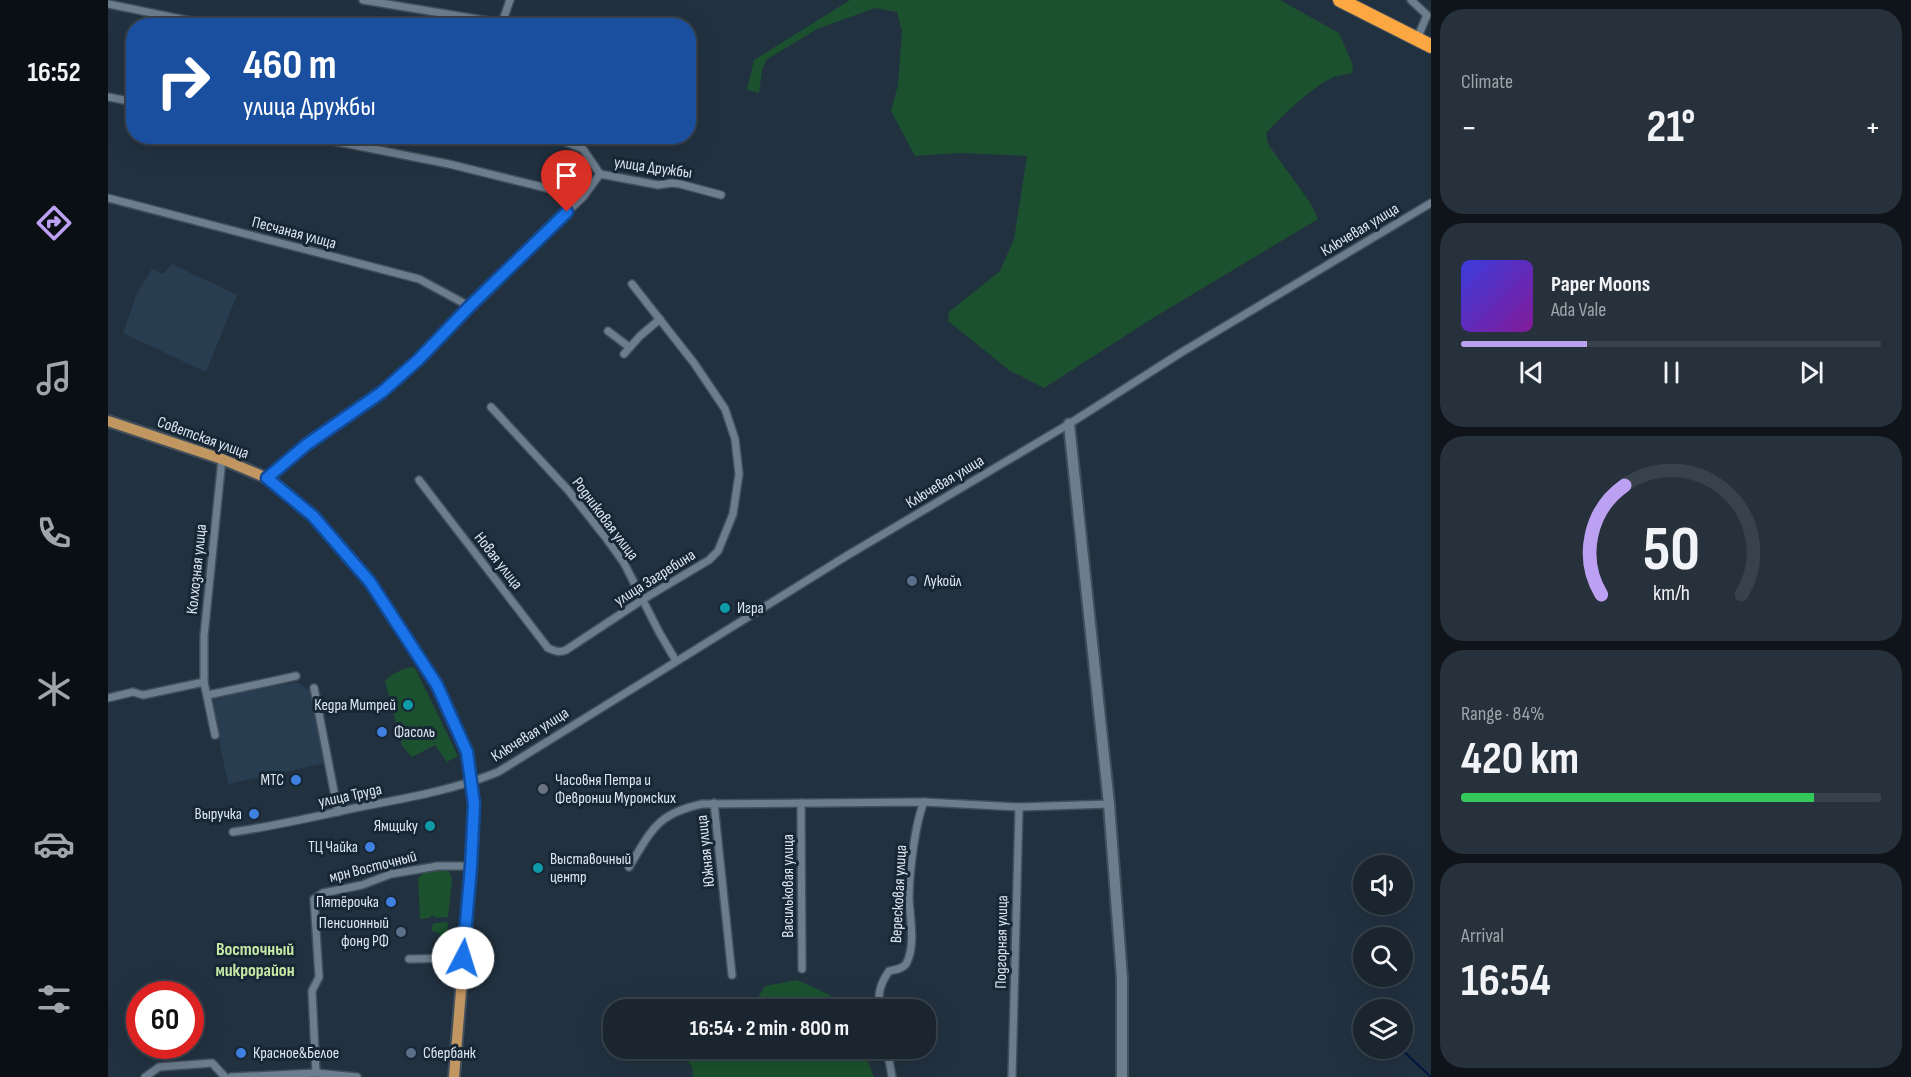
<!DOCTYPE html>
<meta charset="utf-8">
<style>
:root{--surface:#1a2530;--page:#27313c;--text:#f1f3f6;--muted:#9fa5ab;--line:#38424c;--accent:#bca0f2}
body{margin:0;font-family:"Sofia Sans Condensed",sans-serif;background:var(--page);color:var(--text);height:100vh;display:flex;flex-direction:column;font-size:22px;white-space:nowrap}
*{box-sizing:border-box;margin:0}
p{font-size:20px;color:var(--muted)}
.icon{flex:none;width:33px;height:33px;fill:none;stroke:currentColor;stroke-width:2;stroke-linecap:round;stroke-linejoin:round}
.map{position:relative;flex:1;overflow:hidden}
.drawer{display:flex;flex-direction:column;gap:9px;padding:9px;background:#0e141a;width:480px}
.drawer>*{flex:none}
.banner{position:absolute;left:18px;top:18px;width:570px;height:126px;border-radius:24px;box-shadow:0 6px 24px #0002,0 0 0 2px var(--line);background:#1a4fa0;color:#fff;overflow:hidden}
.buttons{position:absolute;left:1245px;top:855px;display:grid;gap:12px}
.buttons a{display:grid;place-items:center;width:60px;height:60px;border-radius:50%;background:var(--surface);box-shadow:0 6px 24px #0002,0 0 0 2px var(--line);font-size:30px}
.speed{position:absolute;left:18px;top:981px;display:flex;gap:12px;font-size:30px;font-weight:700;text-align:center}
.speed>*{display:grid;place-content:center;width:78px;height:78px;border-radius:50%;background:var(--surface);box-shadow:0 6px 24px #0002,0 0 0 2px var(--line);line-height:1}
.speed .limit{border:9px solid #d22;background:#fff;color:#111}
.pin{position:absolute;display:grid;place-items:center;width:51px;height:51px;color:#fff;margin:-62px -26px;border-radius:50% 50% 50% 0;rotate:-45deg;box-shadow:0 0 6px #0007}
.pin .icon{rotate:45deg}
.me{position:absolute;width:66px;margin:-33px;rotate:5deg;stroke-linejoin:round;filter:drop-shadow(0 0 4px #0008)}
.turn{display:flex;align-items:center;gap:21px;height:126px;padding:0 18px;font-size:27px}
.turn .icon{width:78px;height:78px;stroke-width:2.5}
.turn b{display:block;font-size:42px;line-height:51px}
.big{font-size:45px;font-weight:700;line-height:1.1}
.drawer .widget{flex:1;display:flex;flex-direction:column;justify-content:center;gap:9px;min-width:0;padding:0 21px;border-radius:24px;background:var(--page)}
.drawer .dial{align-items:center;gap:0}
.dial svg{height:156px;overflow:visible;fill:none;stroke:var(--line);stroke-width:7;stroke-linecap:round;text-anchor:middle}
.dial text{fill:var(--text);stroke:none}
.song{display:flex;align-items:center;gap:18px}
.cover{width:72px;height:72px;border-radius:9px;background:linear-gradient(135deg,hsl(240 70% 55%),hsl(290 70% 35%))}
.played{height:6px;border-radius:3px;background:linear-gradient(90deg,var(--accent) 30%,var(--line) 30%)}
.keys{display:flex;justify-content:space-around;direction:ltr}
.heat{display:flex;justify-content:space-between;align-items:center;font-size:33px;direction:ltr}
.charge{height:9px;border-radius:4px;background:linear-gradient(90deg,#34c759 84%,var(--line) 0)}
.trip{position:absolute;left:495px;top:999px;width:333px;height:60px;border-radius:24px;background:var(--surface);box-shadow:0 6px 24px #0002,0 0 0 2px var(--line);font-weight:700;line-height:60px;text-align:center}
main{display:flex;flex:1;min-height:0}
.tab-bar{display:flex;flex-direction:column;width:108px;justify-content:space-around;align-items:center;background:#0a0f13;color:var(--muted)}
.tab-bar .icon{width:42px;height:42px}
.tab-bar .on{color:var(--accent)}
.tab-bar b{font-size:27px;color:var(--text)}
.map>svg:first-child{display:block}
.built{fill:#293d50}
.green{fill:#1b512e}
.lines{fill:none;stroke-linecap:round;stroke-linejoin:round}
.stream{stroke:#001542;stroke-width:2}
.street-casing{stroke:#414f5b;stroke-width:10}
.secondary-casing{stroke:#414f5b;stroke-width:14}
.primary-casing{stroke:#414f5b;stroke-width:14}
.highway-casing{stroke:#414f5b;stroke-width:16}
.street{stroke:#6c7d8e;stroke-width:7}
.secondary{stroke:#6c7d8e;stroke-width:10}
.primary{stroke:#c29660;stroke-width:10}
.highway{stroke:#fba742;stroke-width:14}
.route-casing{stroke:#114b97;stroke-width:15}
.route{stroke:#1a73e8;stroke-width:10}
.service-dot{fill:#5c6f8a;stroke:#182735;stroke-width:2}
.culture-dot{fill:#0f9aa8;stroke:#182735;stroke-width:2}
.shop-dot{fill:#3f7fe0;stroke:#182735;stroke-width:2}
.worship-dot{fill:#6b7280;stroke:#182735;stroke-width:2}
.labels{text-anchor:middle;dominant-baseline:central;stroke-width:6;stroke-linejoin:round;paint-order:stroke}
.street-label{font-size:16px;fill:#dee7f1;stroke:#182735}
.poi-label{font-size:16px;fill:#dee7f1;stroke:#182735;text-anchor:start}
.neighbourhood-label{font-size:18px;font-weight:bold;fill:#c5eaa5;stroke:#182735}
</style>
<main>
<nav class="tab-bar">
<b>16:52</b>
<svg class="icon on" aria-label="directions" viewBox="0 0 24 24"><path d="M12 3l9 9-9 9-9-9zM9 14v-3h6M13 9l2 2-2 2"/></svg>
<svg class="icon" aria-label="music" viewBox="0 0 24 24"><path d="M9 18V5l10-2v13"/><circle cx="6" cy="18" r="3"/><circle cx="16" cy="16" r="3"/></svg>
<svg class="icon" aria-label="phone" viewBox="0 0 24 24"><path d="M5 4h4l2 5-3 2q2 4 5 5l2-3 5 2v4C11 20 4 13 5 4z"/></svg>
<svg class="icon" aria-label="climate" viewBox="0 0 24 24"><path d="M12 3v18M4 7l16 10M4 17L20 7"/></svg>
<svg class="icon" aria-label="car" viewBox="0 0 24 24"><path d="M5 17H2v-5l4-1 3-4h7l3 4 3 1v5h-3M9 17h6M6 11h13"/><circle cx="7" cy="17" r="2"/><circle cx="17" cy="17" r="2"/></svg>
<svg class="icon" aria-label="filters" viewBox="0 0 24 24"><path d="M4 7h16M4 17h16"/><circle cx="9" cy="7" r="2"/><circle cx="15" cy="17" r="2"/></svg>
</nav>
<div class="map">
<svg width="1323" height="1077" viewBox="0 0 1323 1077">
<rect width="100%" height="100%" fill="#223140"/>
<!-- built -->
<g class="built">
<path d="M64,264L129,295L98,372L15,333L29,293L44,269L55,274Z"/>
<path d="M189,682L202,691L218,763L120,784L104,705L106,698Z"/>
</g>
<!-- green -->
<g class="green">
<path d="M742,0H1172L1231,33L1244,63L1245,73C1239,74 1232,75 1226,77C1205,86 1174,116 1158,133L1160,144L1203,204L1210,219L1045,318L936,388L901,370L840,321L841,312L892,271L906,239L919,156L852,153L807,156L783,111L790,85L794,31L789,12L767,8L709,29L658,60L654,71L651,93L639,90L646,60Z"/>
<path d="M303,667L307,668L350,756L339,762L327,745L304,757L294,746L277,681C283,674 294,669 303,667Z"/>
<path d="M333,869L341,871L344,880L340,917L327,918V916H322V918L312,919L310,878L320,870Z"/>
<path d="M340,922L339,937H333L330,933L324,931V925L327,923Z"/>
<path d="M689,980L722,995L731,1009H643L657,986Z"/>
<path d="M571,1049H755L766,1077H585L584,1067Z"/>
</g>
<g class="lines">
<!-- stream -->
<path class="stream" d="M1292,1048L1323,1077"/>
<!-- street casing -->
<g class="street-casing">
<g id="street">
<path d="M255,0L393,23"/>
<path d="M1303,0L1319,15L1309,39"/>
<path d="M0,4L107,26"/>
<path d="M393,26L402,0"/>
<path d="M0,97L26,102"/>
<path d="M200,136L341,164L475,197"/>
<path d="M443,136L475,149L492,174"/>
<path d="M492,174L550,185L564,183L572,184L613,195"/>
<path d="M0,198L311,279L361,306"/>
<path d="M500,331L521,347"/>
<path d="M516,354L532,336L552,319"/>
<path d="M383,407L460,490L498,538L516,563L551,632L568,661"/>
<path d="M159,478L198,445L274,392L310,360L361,306L475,197L492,174"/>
<path d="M311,480L440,648C447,651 451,653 458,650L534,600L601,560L610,551L625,514L631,474L627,439L617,409L586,363L524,284"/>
<path d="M206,688L230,812"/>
<path d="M100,695L188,676"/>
<path d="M0,698L25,692L35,695L96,682"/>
<path d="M107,735L96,682V636L114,459"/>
<path d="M606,803L624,975"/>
<path d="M693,803L694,969"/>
<path d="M125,832C168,826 209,816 252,807C298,798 346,790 390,772L740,555L961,424L1074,352L1323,203"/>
<path d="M521,867C544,830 548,814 594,804L816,802L911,807L1001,804"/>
<path d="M301,959L355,958"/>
<path d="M771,1010C770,993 772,984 781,971C787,970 794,969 798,964C808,947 802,918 801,899C801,875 807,823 816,802"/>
<path d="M779,1048L784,1077"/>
<path d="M208,1073L204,991L211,977L206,899L215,893L254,885L283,874L330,866H363"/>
<path d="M37,1077L51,1067L104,1063L117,1077"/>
<path d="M123,1077L208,1073L249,1077"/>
<path d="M904,1077L911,807"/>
</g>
</g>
<!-- secondary casing -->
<g class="secondary-casing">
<path id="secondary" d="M961,424L1001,804L1014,978V1077"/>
</g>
<!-- primary casing -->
<g class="primary-casing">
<path id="primary" d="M0,421L114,459L159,478L178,493L205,516L262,582L329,685L359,752L366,804L363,866L346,1077"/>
</g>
<!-- highway casing -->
<g class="highway-casing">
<path id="highway" d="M1232,0L1323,46"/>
</g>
<!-- street -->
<use href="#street" class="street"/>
<!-- secondary -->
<use href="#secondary" class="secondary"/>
<!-- primary -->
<use href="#primary" class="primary"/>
<!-- highway -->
<use href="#highway" class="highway"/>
</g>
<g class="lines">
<!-- route casing -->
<g class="route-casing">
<path id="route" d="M355,958L363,866L366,804L359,752L329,685L262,582L205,516L159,478L198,445L274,392L310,360L362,306L459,212"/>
</g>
<!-- route -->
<use href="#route" class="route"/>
</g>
<!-- markers -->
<g class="service-dot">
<circle cx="804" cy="581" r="6"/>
<circle cx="293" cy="932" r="6"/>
<circle cx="303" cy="1053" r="6"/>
</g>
<g class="culture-dot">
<circle cx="617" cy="608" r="6"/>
<circle cx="300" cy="705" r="6"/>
<circle cx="322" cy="826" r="6"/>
<circle cx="430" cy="868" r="6"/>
</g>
<g class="shop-dot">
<circle cx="274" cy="732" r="6"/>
<circle cx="188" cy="780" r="6"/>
<circle cx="146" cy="814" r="6"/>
<circle cx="262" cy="847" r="6"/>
<circle cx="283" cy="902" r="6"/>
<circle cx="133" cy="1053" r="6"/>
</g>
<circle class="worship-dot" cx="435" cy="789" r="6"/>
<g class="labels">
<!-- street labels -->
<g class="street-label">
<text transform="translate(545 168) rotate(8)">улица Дружбы</text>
<text transform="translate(1252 230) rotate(-31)">Ключевая улица</text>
<text transform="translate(186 233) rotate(15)">Песчаная улица</text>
<text transform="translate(95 438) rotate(20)">Советская улица</text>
<text transform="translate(837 482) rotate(-31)">Ключевая улица</text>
<text transform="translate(497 519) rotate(53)">Родниковая улица</text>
<text transform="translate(390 561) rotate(52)">Новая улица</text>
<text transform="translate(89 569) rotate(-84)">Колхозная улица</text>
<text transform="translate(547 578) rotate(-32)">улица Загребина</text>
<text transform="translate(422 735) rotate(-32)">Ключевая улица</text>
<text transform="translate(242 796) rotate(-12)">улица Труда</text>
<text transform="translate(598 851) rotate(-96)">Южная улица</text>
<text transform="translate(265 867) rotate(-14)">мрн Восточный</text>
<text transform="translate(680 886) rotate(-90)">Васильковая улица</text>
<text transform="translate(791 894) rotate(-87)">Вересковая улица</text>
<text transform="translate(894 942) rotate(-89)">Подгорная улица</text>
</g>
<!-- poi labels -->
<g class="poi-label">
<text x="816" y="581">Лукойл</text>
<text x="629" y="608">Игра</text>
<text x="288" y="705" text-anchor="end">Кедра Митрей</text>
<text x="286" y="732">Фасоль</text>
<text x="176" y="780" text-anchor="end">МТС</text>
<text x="447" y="780">Часовня Петра и<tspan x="447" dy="18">Февронии Муромских</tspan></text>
<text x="134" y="814" text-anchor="end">Выручка</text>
<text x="310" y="826" text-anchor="end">Ямщику</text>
<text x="250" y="847" text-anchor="end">ТЦ Чайка</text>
<text x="442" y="859">Выставочный<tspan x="442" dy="18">центр</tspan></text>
<text x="271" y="902" text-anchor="end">Пятёрочка</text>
<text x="281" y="923" text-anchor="end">Пенсионный<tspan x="281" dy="18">фонд РФ</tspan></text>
<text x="145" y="1053">Красное&amp;Белое</text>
<text x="315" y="1053">Сбербанк</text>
</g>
<!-- neighbourhood labels -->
<g class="neighbourhood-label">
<text x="147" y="949">Восточный<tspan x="147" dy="21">микрорайон</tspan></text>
</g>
</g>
</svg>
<div class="buttons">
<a><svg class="icon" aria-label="sound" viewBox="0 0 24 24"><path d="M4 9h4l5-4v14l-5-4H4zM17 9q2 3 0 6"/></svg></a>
<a><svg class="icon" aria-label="search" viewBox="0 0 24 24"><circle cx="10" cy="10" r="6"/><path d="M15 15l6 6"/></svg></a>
<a><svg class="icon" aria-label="layers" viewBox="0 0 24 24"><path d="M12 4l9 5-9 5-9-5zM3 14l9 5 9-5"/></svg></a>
</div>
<div class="speed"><div class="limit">60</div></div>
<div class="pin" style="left:459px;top:212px;background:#d93025"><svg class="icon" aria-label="arrive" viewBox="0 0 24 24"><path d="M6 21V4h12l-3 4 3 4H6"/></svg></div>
<svg class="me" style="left:355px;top:958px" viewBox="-20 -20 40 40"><circle r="19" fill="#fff"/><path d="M0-13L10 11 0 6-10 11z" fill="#1a73e8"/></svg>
<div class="trip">16:54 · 2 min · 800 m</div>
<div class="banner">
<div class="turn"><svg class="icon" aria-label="right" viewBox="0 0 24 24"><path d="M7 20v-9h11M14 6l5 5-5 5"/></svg><div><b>460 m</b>улица Дружбы</div></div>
</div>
</div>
<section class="drawer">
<div class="widget"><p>Climate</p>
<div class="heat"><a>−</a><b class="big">21°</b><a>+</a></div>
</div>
<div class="widget">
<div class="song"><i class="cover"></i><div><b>Paper Moons</b><p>Ada Vale</p></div></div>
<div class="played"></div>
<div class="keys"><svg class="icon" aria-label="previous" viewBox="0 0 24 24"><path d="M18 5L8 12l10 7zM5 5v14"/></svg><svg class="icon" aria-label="pause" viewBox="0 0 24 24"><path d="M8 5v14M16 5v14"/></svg><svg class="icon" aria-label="next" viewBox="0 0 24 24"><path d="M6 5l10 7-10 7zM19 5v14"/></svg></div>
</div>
<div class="widget dial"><svg viewBox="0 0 100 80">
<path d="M14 69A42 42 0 1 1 86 69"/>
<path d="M14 69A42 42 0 0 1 26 13" stroke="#bca0f2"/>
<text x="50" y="56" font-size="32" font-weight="700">50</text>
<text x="50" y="72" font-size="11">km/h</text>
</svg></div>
<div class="widget"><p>Range · 84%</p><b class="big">420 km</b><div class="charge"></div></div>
<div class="widget"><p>Arrival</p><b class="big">16:54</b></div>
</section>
</main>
